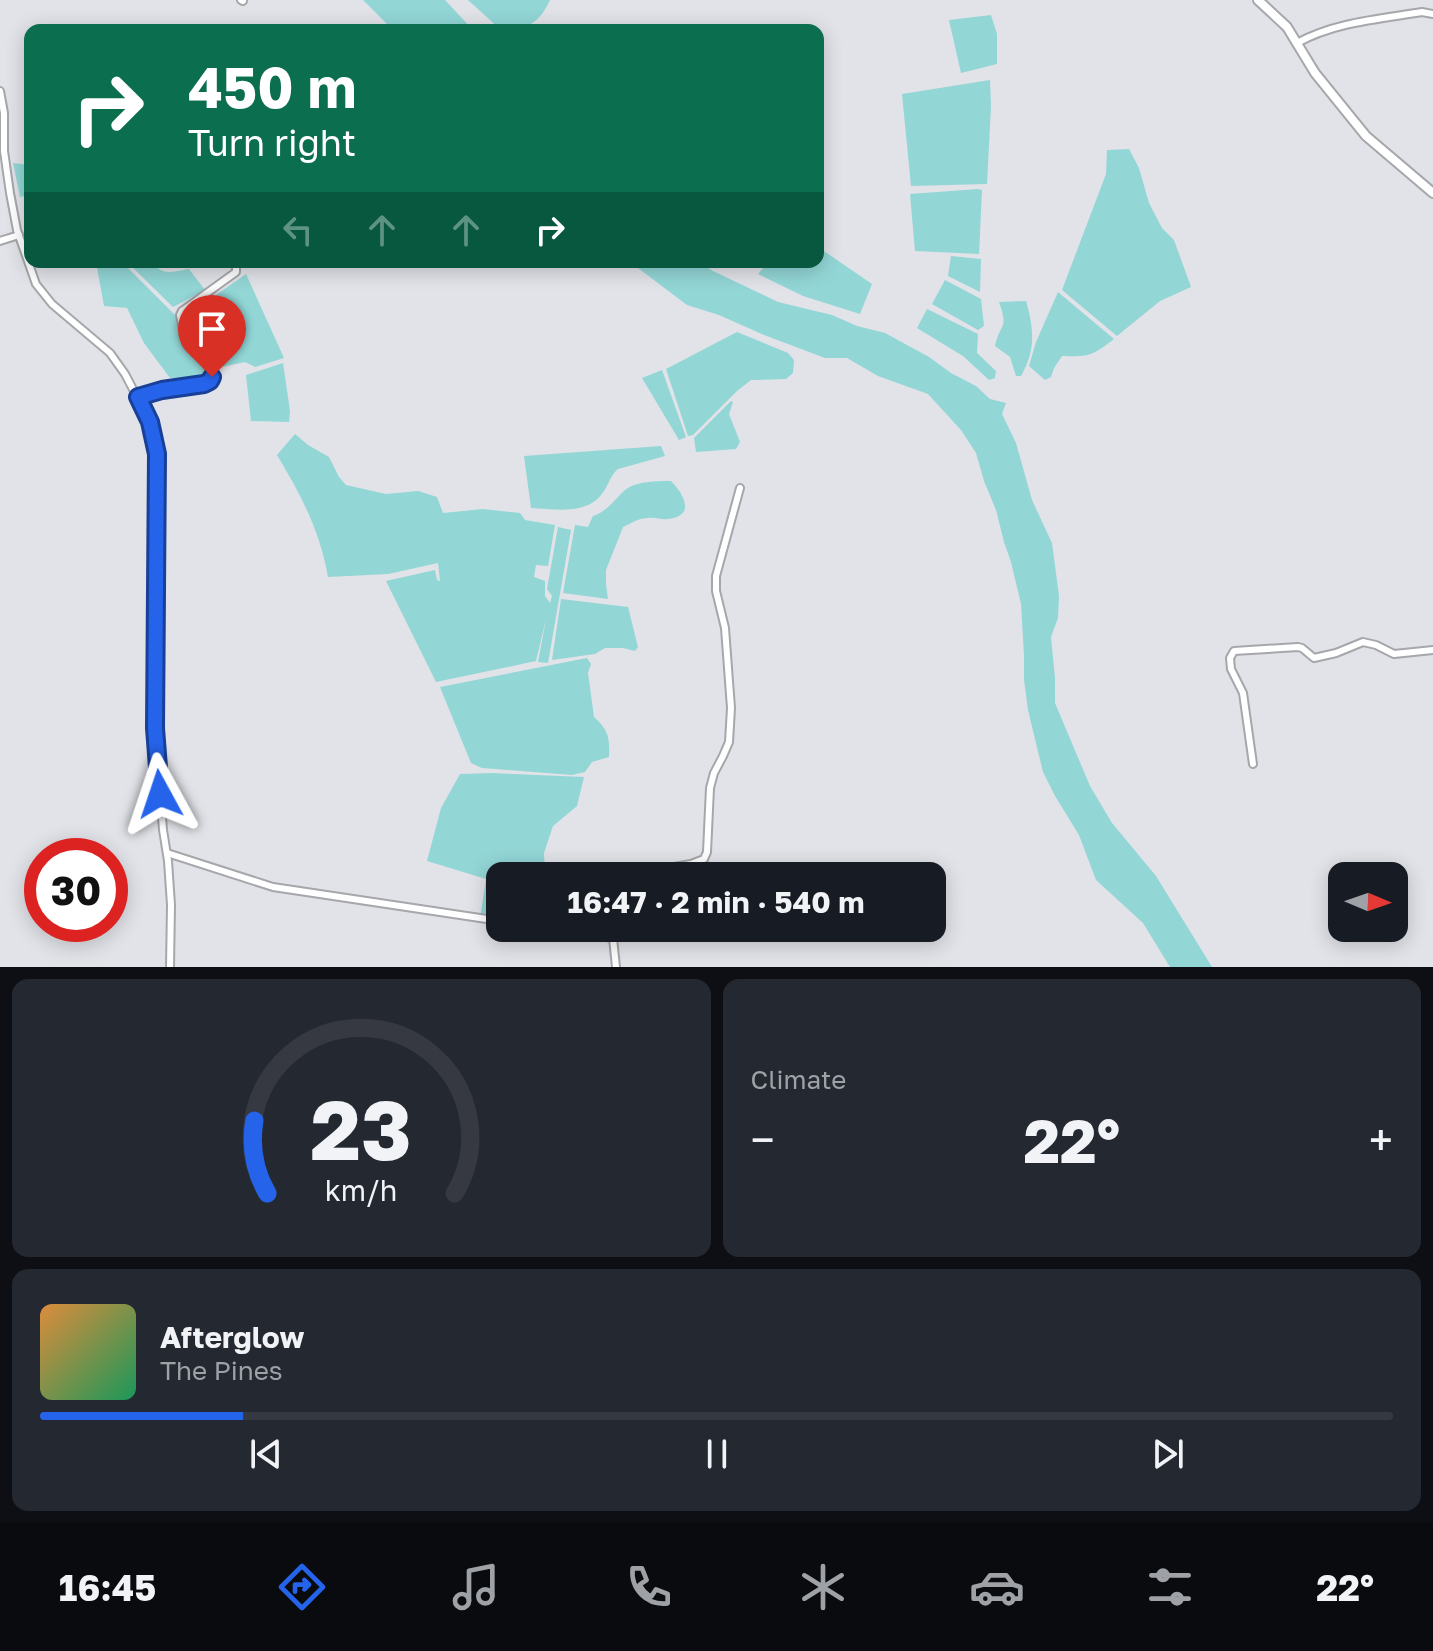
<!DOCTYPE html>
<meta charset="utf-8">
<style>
:root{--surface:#171b24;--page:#242831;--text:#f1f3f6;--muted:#9ea1a6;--line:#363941;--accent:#2563eb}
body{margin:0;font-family:"Golos Text",sans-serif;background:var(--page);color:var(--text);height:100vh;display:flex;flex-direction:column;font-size:30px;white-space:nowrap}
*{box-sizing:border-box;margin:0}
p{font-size:26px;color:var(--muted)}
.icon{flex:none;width:44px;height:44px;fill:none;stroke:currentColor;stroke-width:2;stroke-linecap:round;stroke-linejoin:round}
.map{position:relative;height:967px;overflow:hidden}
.details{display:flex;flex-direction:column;gap:12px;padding:12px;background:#0d0f14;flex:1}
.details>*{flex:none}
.top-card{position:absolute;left:24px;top:24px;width:800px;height:244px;border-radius:16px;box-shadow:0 4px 20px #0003;background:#0b6e4f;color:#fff;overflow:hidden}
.needle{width:52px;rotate:92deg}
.buttons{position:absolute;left:1328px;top:862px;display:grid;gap:16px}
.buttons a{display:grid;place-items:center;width:80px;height:80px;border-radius:16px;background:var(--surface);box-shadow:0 4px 20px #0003;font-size:40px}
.speed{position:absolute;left:24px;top:838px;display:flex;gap:16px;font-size:40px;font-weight:700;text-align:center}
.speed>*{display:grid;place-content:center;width:104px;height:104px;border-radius:50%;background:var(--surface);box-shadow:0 4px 20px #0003;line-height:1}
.speed .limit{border:12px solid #d22;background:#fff;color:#111}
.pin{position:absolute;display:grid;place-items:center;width:68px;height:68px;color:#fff;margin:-82px -34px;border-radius:50% 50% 50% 0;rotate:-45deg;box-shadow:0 0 8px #0007}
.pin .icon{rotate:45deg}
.me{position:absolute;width:88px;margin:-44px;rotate:355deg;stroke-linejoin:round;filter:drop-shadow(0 0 6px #0008)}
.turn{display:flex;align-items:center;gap:28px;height:168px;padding:0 32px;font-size:36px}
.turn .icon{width:104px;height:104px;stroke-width:2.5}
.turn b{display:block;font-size:56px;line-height:68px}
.lanes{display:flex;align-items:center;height:76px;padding:0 32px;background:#0003;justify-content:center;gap:40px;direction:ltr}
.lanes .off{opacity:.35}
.big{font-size:60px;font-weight:700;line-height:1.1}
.details .card{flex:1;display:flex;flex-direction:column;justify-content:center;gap:12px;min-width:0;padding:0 28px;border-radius:16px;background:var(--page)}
.details .dial{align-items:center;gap:0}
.dial svg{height:208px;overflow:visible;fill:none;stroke:var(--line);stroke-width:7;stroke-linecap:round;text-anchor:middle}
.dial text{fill:var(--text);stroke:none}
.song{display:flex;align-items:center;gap:24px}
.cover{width:96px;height:96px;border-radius:12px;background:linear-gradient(135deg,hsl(30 70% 55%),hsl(150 70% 35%))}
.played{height:8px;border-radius:4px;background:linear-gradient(90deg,var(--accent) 15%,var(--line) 15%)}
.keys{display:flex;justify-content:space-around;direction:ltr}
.heat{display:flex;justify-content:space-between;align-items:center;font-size:44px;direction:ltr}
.details .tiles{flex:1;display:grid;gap:12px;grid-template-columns:1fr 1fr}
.card:last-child{grid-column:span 2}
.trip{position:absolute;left:486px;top:862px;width:460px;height:80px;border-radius:16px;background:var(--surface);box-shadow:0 4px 20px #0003;font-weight:700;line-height:80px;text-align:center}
.dock{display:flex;height:128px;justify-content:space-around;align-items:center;background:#090b0e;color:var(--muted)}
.dock .icon{width:56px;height:56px}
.dock .on{color:var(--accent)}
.dock b{font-size:36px;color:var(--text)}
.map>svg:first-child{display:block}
.water{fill:#93d6d6}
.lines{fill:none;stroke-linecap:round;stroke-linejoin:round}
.minor-casing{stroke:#a5a7ab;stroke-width:10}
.tertiary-casing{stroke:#a5a7ab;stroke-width:12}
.minor{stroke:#fff;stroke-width:6}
.tertiary{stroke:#fff;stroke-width:8}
.route-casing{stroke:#184099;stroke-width:20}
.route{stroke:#2563eb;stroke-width:14}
</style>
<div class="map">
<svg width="1433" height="967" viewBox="0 0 1433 967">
<rect width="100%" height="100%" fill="#e1e3e8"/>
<!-- water -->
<g class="water">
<path d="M363,0H445L473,30H393Z"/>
<path d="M468,0H550C539,24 526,30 501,30Z"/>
<path d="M991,15L997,34V64L961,73L949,20Z"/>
<path d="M990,80L991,106L987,184L911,186L902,94Z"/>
<path d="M1129,149L1139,168L1149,203L1162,228L1174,240L1191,287L1160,301L1117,336L1062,290L1106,174L1107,150Z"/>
<path d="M13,163L30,165V195L20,197Z"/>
<path d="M978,189L982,190L979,254L915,251L910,194Z"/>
<path d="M818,247L872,284L860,314L803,296L758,274L768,262H818Z"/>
<path d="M951,256L981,259L980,292L948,276Z"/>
<path d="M96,262H122L176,316L185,351L195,357L206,360L212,377L170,378L144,343L127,308L104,306Z"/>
<path d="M127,262H153C161,277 176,271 189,269L205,290L173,307Z"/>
<path d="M630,262H699L713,271L778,302L832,315L857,326L885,333L929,357L951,373L976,386L990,399L1006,403L1002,414L1016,443L1032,500L1052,543L1059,596L1058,618L1051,637L1055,678V703L1090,786L1112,823L1156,876L1212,967H1170L1143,923L1096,880L1079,835L1055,796L1043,772L1028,710L1024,680V655L1021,604L1011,562L1004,542L996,510L984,481L976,453L961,430L928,394L878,376L847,358H825L764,335L719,315L687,305Z"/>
<path d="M246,274L284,358L255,367L245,362L217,368L207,347L197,344L189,314Z"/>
<path d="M945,280L981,299L984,326L978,330L932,304Z"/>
<path d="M1058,292L1114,339C1092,356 1089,357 1062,356L1054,368L1051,377L1045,380L1029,366L1036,342Z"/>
<path d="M1026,301C1034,329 1036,350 1021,376H1016L1010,357L995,346C1000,323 1009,330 999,302Z"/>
<path d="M927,309L978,334L977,353L996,371L995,378L989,380L963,356L917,328Z"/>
<path d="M737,332L788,353L794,360L793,373L786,379L751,380L737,391L693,435L688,436L666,369Z"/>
<path d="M283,363L290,411L289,422L251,421L246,375Z"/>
<path d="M662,370L686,437L679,440L642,378Z"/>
<path d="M731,401L733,402L729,414L740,442L736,449L696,452L694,438Z"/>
<path d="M295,434L308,445L329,457L339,477L346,485L386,494L418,491L437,497L443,513L483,509L520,513L525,520L555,525L548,566L536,565L534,577L545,581V596L550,603L552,596L547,589L558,527L571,530L548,663L538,662L546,619L536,661L436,682L386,581L435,570L437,580L440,581L438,563L388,574L328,577C320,531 301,495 277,455Z"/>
<path d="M661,446L665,456L618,469C611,475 609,483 604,491C588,516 556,509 531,508L524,456Z"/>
<path d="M671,481C683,493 697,516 668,519C662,520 655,517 648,518C639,518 631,523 623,527L606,570V584L608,599L563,593L575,525L588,527L593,516C608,511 614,500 625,490C636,481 657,481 671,481Z"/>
<path d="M561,599L628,607L638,647L635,651L623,648H605L595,654L552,660Z"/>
<path d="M587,658L591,664L588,673L594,717C608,729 610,738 609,757L592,762L585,772L572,775L482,768L471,763L440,687Z"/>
<path d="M492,773L584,777L577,806L553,826L544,853L545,871L550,876H500V921L480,918L486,879L427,861L441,808L460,774Z"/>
</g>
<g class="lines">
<!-- minor casing -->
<g class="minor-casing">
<g id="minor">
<path d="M241,0L243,1"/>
<path d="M1297,43C1335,22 1380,19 1422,12L1433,14"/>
<path d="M0,91L4,113V151L10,193L17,230L36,284L52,304L110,353L125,374L150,422L157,454L155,728L163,830L168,861L171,905L170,967"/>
<path d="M0,241L19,235"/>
<path d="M138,397L162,390L204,384L210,381L212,377L202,353L189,348L186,344L180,315L182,311L236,272V262"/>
<path d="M1253,764L1243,693L1231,669L1230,658L1234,651L1298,647L1302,648L1314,658L1336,653L1363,642L1376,645L1394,654L1433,650"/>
<path d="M167,853L273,887L500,921"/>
<path d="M622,876L691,864L704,859L707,852L710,788L714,773L723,756L729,742L731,708L725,628L716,591V576L740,488"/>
<path d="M546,928L613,938V928"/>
<path d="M613,938L616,967"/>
</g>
</g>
<!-- tertiary casing -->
<g class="tertiary-casing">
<path id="tertiary" d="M1258,0L1287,27L1315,73L1366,136L1433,193"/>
</g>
<!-- minor -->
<use href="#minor" class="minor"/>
<!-- tertiary -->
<use href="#tertiary" class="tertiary"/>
</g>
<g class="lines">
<!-- route casing -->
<g class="route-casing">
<path id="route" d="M160,794L155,728L157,454L150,422L138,397L162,390L204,384L210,381L212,377"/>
</g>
<!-- route -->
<use href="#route" class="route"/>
</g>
</svg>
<div class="buttons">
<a><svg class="needle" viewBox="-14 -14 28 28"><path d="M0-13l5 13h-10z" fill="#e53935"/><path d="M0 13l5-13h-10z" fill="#9ea1a6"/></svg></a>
</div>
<div class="speed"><div class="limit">30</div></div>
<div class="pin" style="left:212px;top:377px;background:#d93025"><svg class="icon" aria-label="arrive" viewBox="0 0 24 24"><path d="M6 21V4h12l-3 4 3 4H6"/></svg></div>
<svg class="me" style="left:160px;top:794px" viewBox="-20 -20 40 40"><path d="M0-17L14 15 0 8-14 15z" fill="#2563eb" stroke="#fff" stroke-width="4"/></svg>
<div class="trip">16:47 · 2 min · 540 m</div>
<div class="top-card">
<div class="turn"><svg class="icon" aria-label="right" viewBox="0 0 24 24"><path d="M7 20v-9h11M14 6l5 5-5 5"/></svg><div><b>450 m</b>Turn right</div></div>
<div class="lanes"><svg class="icon off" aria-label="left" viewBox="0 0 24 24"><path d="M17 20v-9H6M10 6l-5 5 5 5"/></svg><svg class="icon off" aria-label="ahead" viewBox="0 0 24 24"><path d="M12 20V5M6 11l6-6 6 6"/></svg><svg class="icon off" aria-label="ahead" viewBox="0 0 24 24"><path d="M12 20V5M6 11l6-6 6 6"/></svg><svg class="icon" aria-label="right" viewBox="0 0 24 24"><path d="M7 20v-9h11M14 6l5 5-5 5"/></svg></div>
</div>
</div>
<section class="details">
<div class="tiles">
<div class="card dial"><svg viewBox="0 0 100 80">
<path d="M14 69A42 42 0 1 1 86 69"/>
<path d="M14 69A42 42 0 0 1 9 41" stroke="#2563eb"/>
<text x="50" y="56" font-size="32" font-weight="700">23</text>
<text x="50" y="72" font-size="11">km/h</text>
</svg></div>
<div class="card"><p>Climate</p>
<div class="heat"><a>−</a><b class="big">22°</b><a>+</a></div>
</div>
<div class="card">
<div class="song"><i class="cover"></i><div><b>Afterglow</b><p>The Pines</p></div></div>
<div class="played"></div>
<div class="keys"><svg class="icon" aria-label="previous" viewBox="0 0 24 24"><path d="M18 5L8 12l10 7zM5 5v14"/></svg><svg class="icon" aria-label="pause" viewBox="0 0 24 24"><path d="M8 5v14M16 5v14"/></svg><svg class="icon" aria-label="next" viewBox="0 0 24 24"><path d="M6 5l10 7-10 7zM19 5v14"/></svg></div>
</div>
</div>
</section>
<nav class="dock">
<b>16:45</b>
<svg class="icon on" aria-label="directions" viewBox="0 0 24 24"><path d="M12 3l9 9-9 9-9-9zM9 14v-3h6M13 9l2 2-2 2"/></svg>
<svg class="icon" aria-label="music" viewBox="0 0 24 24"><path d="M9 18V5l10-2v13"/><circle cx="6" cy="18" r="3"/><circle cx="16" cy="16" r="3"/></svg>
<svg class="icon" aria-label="phone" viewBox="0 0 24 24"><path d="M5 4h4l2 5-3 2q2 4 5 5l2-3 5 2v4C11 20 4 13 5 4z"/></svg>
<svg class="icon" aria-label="climate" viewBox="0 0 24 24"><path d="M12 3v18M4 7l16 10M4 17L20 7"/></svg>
<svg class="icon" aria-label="car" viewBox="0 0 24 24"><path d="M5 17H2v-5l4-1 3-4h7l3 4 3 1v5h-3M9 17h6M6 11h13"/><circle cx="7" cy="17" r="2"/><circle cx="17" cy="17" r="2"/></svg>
<svg class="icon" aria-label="filters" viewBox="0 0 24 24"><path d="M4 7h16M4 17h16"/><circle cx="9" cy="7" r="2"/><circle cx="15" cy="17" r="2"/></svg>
<b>22°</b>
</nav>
